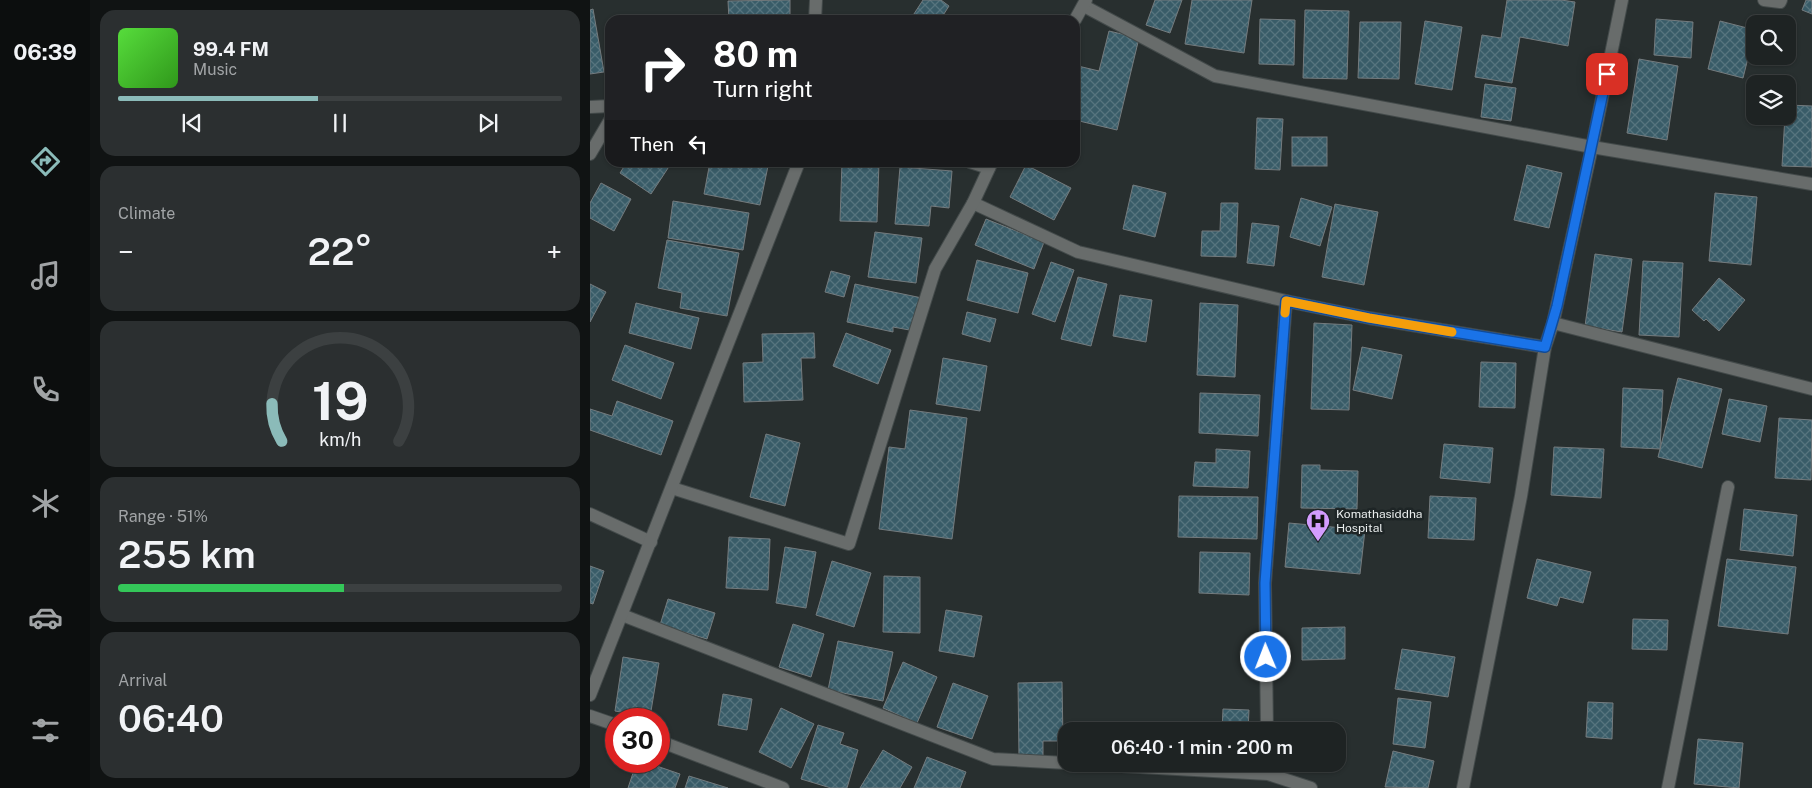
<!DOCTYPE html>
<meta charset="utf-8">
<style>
:root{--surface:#1e2323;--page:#2b2f30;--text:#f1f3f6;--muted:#a1a4a6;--line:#3c4041;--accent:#8bbbb9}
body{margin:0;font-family:"Public Sans",sans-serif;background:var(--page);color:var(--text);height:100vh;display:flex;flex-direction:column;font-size:19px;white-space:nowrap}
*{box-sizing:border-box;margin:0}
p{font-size:16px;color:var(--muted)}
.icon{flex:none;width:28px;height:28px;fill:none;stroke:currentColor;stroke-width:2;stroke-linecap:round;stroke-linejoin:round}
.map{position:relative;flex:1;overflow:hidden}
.details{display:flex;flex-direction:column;gap:10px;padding:10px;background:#101313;width:500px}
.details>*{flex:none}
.banner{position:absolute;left:15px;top:15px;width:475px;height:152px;border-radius:15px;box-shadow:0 1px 4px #0004,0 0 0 1px var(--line);background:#202124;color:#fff;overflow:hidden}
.controls{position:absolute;left:1156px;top:15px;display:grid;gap:10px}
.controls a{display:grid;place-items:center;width:50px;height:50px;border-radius:10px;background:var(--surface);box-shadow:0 1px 4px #0004,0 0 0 1px var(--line);font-size:25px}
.speed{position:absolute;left:15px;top:708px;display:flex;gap:10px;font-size:25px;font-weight:700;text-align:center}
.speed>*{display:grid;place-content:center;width:65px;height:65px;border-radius:50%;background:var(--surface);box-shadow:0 1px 4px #0004,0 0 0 1px var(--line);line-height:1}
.speed .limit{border:8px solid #d22;background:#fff;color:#111}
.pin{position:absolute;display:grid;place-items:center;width:42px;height:42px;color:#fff;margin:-21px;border-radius:10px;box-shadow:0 2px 8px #0006}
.me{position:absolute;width:55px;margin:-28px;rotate:359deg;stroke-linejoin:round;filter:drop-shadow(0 0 4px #0008)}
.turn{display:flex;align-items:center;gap:18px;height:105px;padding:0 25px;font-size:22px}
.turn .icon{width:65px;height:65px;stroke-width:2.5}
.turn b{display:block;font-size:35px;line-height:42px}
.then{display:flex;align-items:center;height:48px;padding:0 25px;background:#0003;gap:10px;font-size:19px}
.big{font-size:38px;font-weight:600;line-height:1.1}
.details .tile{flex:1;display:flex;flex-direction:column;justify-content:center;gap:8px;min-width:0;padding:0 18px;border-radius:15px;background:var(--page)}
.details .dial{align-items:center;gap:0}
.dial svg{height:130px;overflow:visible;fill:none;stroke:var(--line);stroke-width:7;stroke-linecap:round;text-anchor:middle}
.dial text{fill:var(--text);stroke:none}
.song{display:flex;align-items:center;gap:15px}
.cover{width:60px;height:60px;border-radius:8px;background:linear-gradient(135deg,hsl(110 70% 55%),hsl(110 70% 35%))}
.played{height:5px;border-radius:2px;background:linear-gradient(90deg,var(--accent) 45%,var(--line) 45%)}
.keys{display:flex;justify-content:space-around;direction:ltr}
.heat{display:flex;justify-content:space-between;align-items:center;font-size:28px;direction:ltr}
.charge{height:8px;border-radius:4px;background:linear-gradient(90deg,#34c759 51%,var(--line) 0)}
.trip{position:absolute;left:468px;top:722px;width:288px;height:50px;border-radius:15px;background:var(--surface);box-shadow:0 1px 4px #0004,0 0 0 1px var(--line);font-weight:600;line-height:50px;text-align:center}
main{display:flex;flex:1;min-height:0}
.tab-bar{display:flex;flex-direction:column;width:90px;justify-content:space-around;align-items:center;background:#0c0e0e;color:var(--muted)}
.tab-bar .icon{width:35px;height:35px}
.tab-bar .on{color:var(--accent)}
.tab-bar b{font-size:22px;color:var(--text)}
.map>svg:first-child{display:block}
.building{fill:url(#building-cross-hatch);stroke:#747b7e}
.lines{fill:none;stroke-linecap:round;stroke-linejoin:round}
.minor-casing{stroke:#434a4a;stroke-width:14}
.minor{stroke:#686c6b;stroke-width:12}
.route-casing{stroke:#114b97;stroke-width:12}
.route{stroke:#1a73e8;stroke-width:9}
.slow{stroke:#f59e0b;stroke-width:9}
.labels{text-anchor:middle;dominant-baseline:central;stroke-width:5;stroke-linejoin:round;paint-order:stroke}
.poi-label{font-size:12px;fill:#eaeeee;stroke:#1e2526;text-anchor:start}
</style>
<main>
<nav class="tab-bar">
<b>06:39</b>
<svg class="icon on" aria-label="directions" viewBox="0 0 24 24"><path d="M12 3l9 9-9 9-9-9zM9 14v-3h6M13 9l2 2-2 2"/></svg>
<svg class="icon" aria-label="music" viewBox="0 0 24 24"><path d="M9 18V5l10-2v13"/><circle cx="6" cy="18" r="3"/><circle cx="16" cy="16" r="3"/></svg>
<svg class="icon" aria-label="phone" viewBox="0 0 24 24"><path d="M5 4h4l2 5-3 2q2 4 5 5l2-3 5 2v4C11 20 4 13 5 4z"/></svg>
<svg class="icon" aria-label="climate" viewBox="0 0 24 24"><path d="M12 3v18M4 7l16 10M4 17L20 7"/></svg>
<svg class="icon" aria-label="car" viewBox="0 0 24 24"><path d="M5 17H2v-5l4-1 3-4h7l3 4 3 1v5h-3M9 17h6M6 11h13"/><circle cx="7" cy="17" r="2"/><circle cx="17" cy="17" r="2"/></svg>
<svg class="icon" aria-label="filters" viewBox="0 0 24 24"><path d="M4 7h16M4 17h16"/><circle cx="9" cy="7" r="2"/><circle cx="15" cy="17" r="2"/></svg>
</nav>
<section class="details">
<div class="tile">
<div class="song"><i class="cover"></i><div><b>99.4 FM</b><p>Music</p></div></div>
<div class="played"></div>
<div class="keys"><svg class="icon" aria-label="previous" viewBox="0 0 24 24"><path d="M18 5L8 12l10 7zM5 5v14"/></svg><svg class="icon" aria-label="pause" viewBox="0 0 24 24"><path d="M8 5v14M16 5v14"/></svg><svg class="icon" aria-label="next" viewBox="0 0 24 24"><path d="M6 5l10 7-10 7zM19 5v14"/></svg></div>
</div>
<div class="tile"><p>Climate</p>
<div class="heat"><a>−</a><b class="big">22°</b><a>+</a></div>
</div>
<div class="tile dial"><svg viewBox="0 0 100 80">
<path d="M14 69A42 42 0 1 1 86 69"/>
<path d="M14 69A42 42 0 0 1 8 46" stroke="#8bbbb9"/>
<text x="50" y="56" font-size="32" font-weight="700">19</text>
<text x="50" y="72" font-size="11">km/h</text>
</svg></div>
<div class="tile"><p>Range · 51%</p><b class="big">255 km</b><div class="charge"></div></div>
<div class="tile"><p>Arrival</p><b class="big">06:40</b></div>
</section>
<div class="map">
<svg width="1222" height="788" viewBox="0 0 1222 788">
<defs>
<pattern id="building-cross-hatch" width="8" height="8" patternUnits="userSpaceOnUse" patternTransform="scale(1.25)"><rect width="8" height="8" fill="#395c68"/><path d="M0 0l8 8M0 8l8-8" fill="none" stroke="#56747e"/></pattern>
</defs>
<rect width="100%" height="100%" fill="#282f2f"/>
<!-- building -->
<g class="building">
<path d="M200,0V20H139L138,1Z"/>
<path d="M333,0H351L359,6L350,20H320Z"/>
<path d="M565,0H592L580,33L556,25Z"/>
<path d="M602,0H662L654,53L595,44Z"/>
<path d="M917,0H971L985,2L978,46L930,37L922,83L885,77L892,35L911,38Z"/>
<path d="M1216,0H1222V14L1212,10Z"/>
<path d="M3,9L14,72L0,74V10Z"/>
<path d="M715,10L759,11L757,79L713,78Z"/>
<path d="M670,19L705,20L704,65L669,64Z"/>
<path d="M1066,19L1103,22L1101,58L1064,55Z"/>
<path d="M835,21L872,27L862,90L825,84Z"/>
<path d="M1130,21L1165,30L1153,78L1118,69Z"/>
<path d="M770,22H811L809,79L768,78Z"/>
<path d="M519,31L549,38L527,130L485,120V81L488,66L509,71Z"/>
<path d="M1049,59L1088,66L1077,140L1037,133Z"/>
<path d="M895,84L926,88L921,121L891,117Z"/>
<path d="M1198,105L1222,106V167L1192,166L1195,116H1198Z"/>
<path d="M667,118L693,119L690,170L665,169Z"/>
<rect x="702" y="137" width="35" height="29"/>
<path d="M37,162H82L61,194L30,173Z"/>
<path d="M120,162H157L178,166L170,205L114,194Z"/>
<path d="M252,162H289L287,222L250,221Z"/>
<path d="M436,165L481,188L464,220L420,197Z"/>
<path d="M937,165L972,173L959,228L924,220Z"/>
<path d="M310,167L362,171L359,208L341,206L339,226L305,224Z"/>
<path d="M11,183L41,199L24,231L0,218V203Z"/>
<path d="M543,185L576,193L565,237L533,229Z"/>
<path d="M1125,193L1167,197L1161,265L1119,261Z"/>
<path d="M711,198L742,207L730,246L700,237Z"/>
<path d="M83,201L159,213L153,250L78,238Z"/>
<path d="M631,203H648L646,257L611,256L612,231H630Z"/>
<path d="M745,204L788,212L774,285L732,277Z"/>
<path d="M396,219L454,242L444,269L385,245Z"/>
<path d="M662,223L689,226L684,266L657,263Z"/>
<path d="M285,232L332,238L326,283L278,277Z"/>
<path d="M77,240L149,253L137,316L90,308L92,293L68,288Z"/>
<path d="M1005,254L1042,259L1032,332L995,326Z"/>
<path d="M387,260L438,273L428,313L377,300Z"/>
<path d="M1053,261L1093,263L1089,337L1049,335Z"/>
<path d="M461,262L484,270L465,322L442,314Z"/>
<path d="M241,271L260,276L254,297L235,292Z"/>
<path d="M488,277L517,284L501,346L471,339Z"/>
<path d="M1129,278L1155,300L1129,331L1116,319L1114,321L1102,310Z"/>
<path d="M0,284L16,292L0,322Z"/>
<path d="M265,284L332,298L325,331L303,327V332L257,322Z"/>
<path d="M530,295L562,300L556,342L523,336Z"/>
<path d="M46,303L109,318L101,349L39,333Z"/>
<path d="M610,303L648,305L645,377L607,375Z"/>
<path d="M377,312L406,319L400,342L372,334Z"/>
<path d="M724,323L762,325L759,410L721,409Z"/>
<path d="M224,333L225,358H211L213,400L154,402L153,363L173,362L172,334Z"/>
<path d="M256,333L301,350L288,384L243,366Z"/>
<path d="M35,345L84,363L71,399L22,380Z"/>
<path d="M772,347L812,355L802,399L763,390Z"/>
<path d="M353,358L397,366L390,411L346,404Z"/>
<path d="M891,362L926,363L925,408L889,407Z"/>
<path d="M1088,378L1132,389L1112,468L1068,457Z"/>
<path d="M1033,388L1073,390L1070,449L1031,447Z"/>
<path d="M610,393L670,395L668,436L609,433Z"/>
<path d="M1139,399L1177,406L1170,442L1132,434Z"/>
<path d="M27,401L83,421L71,455L0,430V409L22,416Z"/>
<path d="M320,410L377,418L362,539L289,529L299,447L315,449Z"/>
<path d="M1189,418L1222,420L1221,480L1185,478Z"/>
<path d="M176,434L210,443L195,506L160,497Z"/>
<path d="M854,444L903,448L900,483L850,478Z"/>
<path d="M964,447L1014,449L1011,498L961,495Z"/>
<path d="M626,449L660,451L658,488L603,486L605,462L626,463Z"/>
<path d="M712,465H730V470L768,471L767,509L711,508Z"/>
<path d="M589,496L668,497L667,539L588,537Z"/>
<path d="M840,496L886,498L884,540L838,538Z"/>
<path d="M1154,509L1207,515L1203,556L1150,550Z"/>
<path d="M699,523L775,530L770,574L695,567Z"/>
<path d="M139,537L180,539L178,590L136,588Z"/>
<path d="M195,547L226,552L216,608L186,603Z"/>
<path d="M610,552L660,553L659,595L609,593Z"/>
<path d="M947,559L1001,572L993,603L970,597L967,606L937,598Z"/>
<path d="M1137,559L1206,567L1198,634L1128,626Z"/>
<path d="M242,561L281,573L264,627L226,615Z"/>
<path d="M0,566L14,571L3,604L0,603Z"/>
<path d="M294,576L330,577V633L293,632Z"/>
<path d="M78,599L125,613L117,639L70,625Z"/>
<path d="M356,610L392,616L384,657L349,651Z"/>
<path d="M1043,619L1078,620L1077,650L1042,649Z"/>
<path d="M203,624L234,634L221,677L189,667Z"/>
<path d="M755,627V659L712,660V628Z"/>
<path d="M248,641L303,652L293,701L238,690Z"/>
<path d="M812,649L865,657L858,697L805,689Z"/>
<path d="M33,657L69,663L60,717L25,711Z"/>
<path d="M313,662L347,677L327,723L293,708Z"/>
<path d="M472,682L473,741H453V756L429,757L428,683Z"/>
<path d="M363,683L398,696L382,739L347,727Z"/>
<path d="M133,694L162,699L157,730L128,725Z"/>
<path d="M808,698L841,702L835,748L803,744Z"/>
<path d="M998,702L1023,703L1022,739L996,737Z"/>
<path d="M191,708L224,724L201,768L169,752Z"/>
<path d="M633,709L659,710L658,731H632Z"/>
<path d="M228,725L254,733L250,744L268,750L257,788H241L211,779Z"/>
<path d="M746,737H749L750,765L704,766V764H746Z"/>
<path d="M1108,739L1153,743L1149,788L1104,784Z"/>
<path d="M293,750L322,767L310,788H270Z"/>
<path d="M803,751L844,761L838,788L795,787Z"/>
<path d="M337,757L376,772L370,788H324Z"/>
<path d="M47,761H52L90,774L85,788H38Z"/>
<path d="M99,776L138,788H95Z"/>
</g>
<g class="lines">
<!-- minor casing -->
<g class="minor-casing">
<g id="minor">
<path d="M1174,0L1190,2L1191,0"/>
<path d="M494,6L625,76L1002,147L1222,184"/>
<path d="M225,20L226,0"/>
<path d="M485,20L496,0"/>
<path d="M0,107L20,106"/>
<path d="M0,154L20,120"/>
<path d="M380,162L399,168"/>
<path d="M383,203L488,252L696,301L779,318L955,347"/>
<path d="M963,323L1222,389"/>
<path d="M82,488L259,544L345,269L383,203L402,162"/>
<path d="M0,514L61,542"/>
<path d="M32,615L403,759L678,774L721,788"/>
<path d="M0,695L209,162"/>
<path d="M0,716L26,725"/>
<path d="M677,731L675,583L696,301"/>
<path d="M69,741L193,788"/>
<path d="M873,788L931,496L955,347L963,323L1002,147L1032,0"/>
<path d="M1078,788L1138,487"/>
</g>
</g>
<!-- minor -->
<use href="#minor" class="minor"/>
</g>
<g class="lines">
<!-- route casing -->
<g class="route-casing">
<path id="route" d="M676,657L675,583L696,301L779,318L955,347L967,306L1017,74"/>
</g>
<!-- route -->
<use href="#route" class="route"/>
<!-- slow -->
<path class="slow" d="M695,313L696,301L779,318L862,332"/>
</g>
<!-- icons -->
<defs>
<g id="hospital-pin" transform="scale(1.25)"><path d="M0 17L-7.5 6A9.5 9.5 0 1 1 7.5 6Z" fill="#d39cfd" stroke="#1e2526"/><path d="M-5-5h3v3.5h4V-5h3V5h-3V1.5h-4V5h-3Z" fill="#111"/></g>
</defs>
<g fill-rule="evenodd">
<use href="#hospital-pin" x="728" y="521"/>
</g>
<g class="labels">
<!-- poi labels -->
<g class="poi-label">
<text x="746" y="514">Komathasiddha<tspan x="746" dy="14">Hospital</tspan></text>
</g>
</g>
</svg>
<div class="controls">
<a><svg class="icon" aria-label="search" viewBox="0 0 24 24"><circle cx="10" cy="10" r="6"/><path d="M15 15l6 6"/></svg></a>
<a><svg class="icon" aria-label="layers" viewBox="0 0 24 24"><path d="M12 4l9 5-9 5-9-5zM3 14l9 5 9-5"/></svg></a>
</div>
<div class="speed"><div class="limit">30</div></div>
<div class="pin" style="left:1017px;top:74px;background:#d93025"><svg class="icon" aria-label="arrive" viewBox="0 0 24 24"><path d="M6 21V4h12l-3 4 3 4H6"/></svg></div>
<svg class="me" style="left:676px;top:657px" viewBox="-20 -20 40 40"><circle r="17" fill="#1a73e8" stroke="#fff" stroke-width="3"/><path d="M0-11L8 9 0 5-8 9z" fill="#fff"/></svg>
<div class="trip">06:40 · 1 min · 200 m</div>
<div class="banner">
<div class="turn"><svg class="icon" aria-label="right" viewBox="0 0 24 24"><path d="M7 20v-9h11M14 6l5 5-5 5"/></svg><div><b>80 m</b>Turn right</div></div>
<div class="then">Then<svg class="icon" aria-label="left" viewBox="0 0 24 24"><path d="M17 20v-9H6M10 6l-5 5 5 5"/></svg></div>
</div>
</div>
</main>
